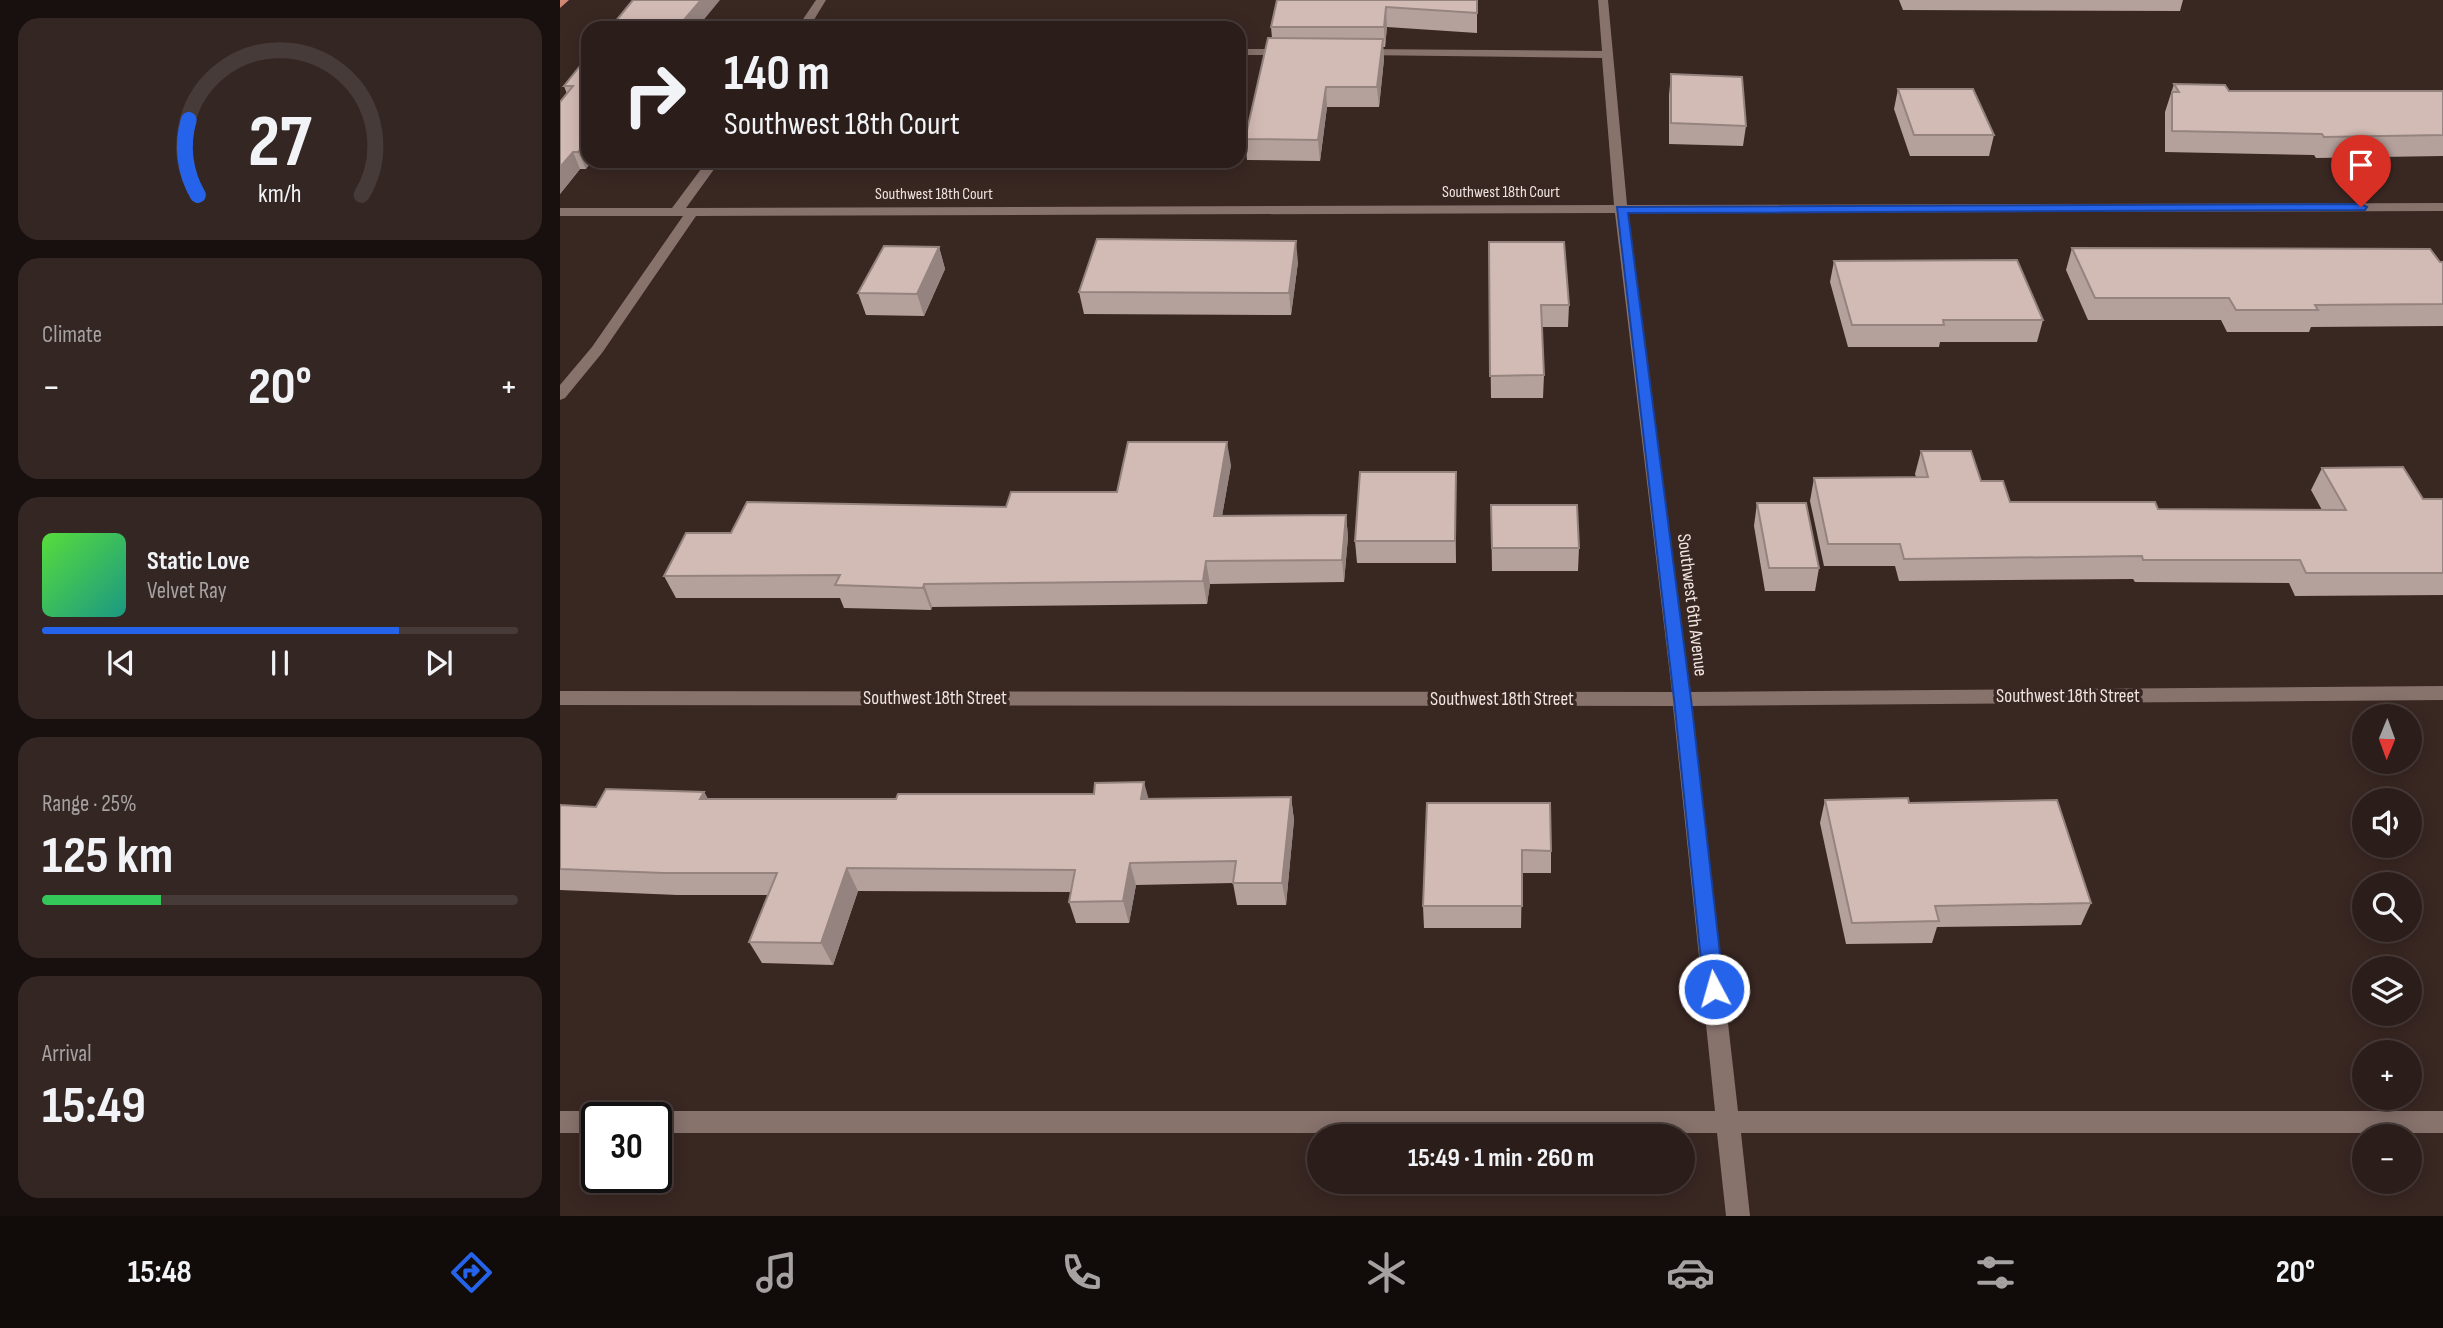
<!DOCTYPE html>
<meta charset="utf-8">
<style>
:root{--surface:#2b1d1a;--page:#332623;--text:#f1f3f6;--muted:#a6a2a2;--line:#473b39;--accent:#2563eb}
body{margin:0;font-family:"Sofia Sans Condensed",sans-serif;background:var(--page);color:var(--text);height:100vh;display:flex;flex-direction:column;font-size:26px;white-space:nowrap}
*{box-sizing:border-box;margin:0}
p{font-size:23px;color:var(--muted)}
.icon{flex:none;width:38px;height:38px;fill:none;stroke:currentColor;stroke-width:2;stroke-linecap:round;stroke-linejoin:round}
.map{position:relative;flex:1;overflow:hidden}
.panel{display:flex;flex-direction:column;gap:18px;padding:18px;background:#18100e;width:560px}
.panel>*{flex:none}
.top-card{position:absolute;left:21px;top:21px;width:665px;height:147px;border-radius:21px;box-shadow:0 4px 18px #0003,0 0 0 2px var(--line);background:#2b1d1a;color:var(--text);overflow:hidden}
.needle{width:46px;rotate:181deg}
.tools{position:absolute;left:1792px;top:704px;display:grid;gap:14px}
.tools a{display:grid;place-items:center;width:70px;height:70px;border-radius:50%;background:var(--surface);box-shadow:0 4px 18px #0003,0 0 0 2px var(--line);font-size:35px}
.speed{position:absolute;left:21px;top:1102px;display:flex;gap:14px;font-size:35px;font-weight:700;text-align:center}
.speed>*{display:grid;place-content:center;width:91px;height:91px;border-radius:50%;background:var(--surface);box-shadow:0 4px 18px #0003,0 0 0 2px var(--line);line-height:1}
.speed .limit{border:4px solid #111;border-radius:10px;background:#fff;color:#111}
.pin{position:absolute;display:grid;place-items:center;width:60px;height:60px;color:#fff;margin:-72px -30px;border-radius:50% 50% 50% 0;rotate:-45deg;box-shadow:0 0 7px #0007}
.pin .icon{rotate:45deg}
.me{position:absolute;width:77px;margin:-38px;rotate:354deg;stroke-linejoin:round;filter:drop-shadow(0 0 5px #0008)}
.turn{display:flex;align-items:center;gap:24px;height:147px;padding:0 28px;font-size:32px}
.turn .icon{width:91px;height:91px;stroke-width:2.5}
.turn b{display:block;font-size:49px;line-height:60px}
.big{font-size:52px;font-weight:700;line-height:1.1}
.panel .tile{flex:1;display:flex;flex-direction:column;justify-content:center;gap:10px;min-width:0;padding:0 24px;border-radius:21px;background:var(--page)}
.panel .dial{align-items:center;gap:0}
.dial svg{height:182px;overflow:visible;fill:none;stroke:var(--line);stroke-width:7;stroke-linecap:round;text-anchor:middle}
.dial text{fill:var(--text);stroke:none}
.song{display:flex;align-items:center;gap:21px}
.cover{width:84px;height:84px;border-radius:10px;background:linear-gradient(135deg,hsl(110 70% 55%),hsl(170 70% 35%))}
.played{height:7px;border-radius:4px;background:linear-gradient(90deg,var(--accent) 75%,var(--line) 75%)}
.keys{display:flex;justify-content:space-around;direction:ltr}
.heat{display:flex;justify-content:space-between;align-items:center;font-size:38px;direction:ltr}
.charge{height:10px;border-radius:5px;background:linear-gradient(90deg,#34c759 25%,var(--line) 0)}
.trip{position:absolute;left:747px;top:1124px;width:388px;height:70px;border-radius:35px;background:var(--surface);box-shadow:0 4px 18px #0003,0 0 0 2px var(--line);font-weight:700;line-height:70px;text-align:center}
.tab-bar{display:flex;height:112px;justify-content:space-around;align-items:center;background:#110c0a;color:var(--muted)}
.tab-bar .icon{width:49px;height:49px}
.tab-bar .active{color:var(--accent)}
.tab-bar b{font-size:32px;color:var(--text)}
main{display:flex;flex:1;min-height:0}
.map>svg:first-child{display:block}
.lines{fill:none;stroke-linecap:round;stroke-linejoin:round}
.minor{fill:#87726c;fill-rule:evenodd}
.major{fill:#ce8875;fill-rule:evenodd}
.wall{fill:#b5a19c}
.shaded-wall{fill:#94837f}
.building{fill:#d3bbb5;stroke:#94837f;stroke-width:2}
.route{fill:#2563eb;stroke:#184099;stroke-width:2}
.labels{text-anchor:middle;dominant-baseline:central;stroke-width:7;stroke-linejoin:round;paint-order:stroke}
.far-street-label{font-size:16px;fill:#f0e4e0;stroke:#392722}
.street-label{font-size:19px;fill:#f0e4e0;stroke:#392722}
</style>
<main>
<section class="panel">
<div class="tile dial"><svg viewBox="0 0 100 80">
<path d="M14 69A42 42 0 1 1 86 69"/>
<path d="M14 69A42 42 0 0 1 10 36" stroke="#2563eb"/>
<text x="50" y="56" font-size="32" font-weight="700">27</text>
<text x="50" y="72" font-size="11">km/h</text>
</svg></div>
<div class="tile"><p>Climate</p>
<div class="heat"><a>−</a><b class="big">20°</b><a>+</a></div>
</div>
<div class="tile">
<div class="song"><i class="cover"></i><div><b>Static Love</b><p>Velvet Ray</p></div></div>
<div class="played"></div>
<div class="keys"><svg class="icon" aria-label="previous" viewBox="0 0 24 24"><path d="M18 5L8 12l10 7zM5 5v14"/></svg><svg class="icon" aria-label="pause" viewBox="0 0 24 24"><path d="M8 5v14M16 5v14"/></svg><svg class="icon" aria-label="next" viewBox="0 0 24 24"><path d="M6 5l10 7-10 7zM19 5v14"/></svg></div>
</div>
<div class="tile"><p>Range · 25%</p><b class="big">125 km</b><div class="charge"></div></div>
<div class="tile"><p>Arrival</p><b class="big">15:49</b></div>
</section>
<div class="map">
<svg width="1883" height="1216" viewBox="0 0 1883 1216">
<rect width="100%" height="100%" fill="#392722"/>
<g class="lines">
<!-- minor -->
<g class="minor">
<path d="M256,0H266L249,28H237Z"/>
<path d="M1038,0H1048L1067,205L1883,203V211L1068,213L1130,692L1883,686V700L1132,706L1178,1111H1883V1133H1181L1190,1216H1166L1157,1133H96V1118H86L88,1114L96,1111H1155L1113,706L0,705V691L1112,692L1055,213L136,216L42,353L5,398L0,400V385L32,347L123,216H0V208H112L147,161H160L126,208L1054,205L1042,58L800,55L794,52L800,49L1042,51Z"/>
<path d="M679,49H726L732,52L726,55H679Z"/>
<path d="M0,1111H37L45,1114L47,1118H37V1133H0Z"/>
</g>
<!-- major -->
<path class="major" d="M0,0H9L0,8Z"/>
</g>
<!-- wall -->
<g class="wall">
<path d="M717,0H917V33L827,27L825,47H823L824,59L819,107H767L760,161L687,160L685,139L712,38L711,27Z"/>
<path d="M1339,0H1623L1620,11L1343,10Z"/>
<path d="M28,56L26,169H20L0,194L7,94L4,86Z"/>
<path d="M1111,74L1186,126L1183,146L1109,144V95Z"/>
<path d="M1614,84L1669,91H1883V156L1756,158L1754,155L1605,152V112Z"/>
<path d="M1338,89L1434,135L1429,156H1350L1334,109Z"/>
<path d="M929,242L1009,305L1008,327H982L984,375L983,398H931Z"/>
<path d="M379,247L385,269L364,316L306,315L298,293Z"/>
<path d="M1512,248L1883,262V326L1751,327L1749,332H1667L1661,320H1528L1506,270Z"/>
<path d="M1274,261L1483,320L1477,342H1380L1379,347H1288L1270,282Z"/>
<path d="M738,262L731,315L524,314L519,292Z"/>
<path d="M1361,451L1421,481L1450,502L1598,509L1762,510L1751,490L1762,468L1863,499H1883V595L1735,596L1729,583L1575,582L1573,579L1339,581L1335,566H1264L1250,501L1254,478L1356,477L1355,474Z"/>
<path d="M671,465L662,516L786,515L788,537L784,582L650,584L647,604L372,607L371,610L284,608L280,598H116L104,576L171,533L446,507L557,492Z"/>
<path d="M896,472V563H797L795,541Z"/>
<path d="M1197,503L1259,568L1255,591H1205L1194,526Z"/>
<path d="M931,505L1019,548L1018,571H932Z"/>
<path d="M144,792L148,799H588L731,797L734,820L726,905H677L673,883L576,885L569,923H516L509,902L511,892L298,891L273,965L202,963L189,942L208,895H117L0,890V805L36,807Z"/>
<path d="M1265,800L1349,803L1531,903L1521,925L1377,927L1372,943L1286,944L1260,823Z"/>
<path d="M867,803L991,851V873H962L961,928H864L863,906Z"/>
</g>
<!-- shaded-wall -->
<g class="shaded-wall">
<path d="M141,0H160L137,28H117Z"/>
<path d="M826,7L827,27L825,47L824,27Z"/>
<path d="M823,39L824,59L819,107L817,87Z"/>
<path d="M766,87L767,107L760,161L758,140Z"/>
<path d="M28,139V161H32L26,169L18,152Z"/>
<path d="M13,152L20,169L0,194V167Z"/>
<path d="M736,241L738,262L731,315L729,293Z"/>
<path d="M379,247L385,269L364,316L357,294Z"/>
<path d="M667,442L671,465L658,539L654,516Z"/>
<path d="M896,472V563L895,541Z"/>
<path d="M786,515L788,537L784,582L782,560Z"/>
<path d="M646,561L650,584L647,604L643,581Z"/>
<path d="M364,584L372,607L371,610L363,588Z"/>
<path d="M584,782L590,804L581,799Z"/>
<path d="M144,792L156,814L140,799Z"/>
<path d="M731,797L734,820L726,905L722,883Z"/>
<path d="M570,863L576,885L569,923L563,901Z"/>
<path d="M287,868L298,891L273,965L261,943Z"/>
</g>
<!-- building -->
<g class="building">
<path d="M73,0H141L117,28H50Z"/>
<path d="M717,0H917V13L826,7L824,27H711Z"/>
<path d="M708,38L823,39L817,87H766L758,140L685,139Z"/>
<path d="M28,56V139L18,152H13L0,167V102L13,86H4Z"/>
<path d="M1111,74L1182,77L1186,126L1111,123Z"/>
<path d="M1614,84L1665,85L1669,91H1883V135L1764,137L1762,134L1612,131V92H1619Z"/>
<path d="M1338,89H1413L1434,135H1354Z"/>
<path d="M537,239L736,241L729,293L519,292Z"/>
<path d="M929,242H1004L1009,305H981L984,375L930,376Z"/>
<path d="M324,246L379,247L357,294L298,293Z"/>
<path d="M1512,248L1870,249L1880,262H1883V304L1755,305L1758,310H1676L1669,298H1535Z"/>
<path d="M1457,260L1483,320H1383L1384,325H1292L1274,261Z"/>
<path d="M568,442H667L654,516L786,515L782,560L646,561L643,581L364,584L363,588L275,585L280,575L104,576L126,533H171L187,502L446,507L451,492H557Z"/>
<path d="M1361,451H1411L1421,481H1443L1450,502H1595L1598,509L1786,510L1762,468L1843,467L1863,499H1883V573H1746L1740,560H1583L1582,556L1344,559L1340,544H1268L1254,478L1368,477Z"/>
<path d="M800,472H896L895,541H795Z"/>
<path d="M1197,503H1246L1259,568H1209Z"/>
<path d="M931,505H1017L1019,548H932Z"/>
<path d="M584,782L581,799L731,797L722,883H673L676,861L570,863L563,901L509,902L515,870L287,868L261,943L189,942L217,873H104L0,869V805L36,807L46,789L144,792L140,799H336L338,794H534L535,783Z"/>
<path d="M1348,798L1349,803L1497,800L1531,903L1375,906L1379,921L1292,923L1265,800Z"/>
<path d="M867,803H990L991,851L962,850V906H863Z"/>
</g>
<!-- route -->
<path class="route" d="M1801,204L1807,207L1805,210L1068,213L1131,699L1164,989L1161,996L1154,998L1147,996L1144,989L1114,699L1057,207Z"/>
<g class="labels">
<!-- far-street labels -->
<g class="far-street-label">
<text x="941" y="192">Southwest 18th Court</text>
<text x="374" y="194">Southwest 18th Court</text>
</g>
<!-- street labels -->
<g class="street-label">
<text transform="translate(1132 605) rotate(83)">Southwest 6th Avenue</text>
<text x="1508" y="696">Southwest 18th Street</text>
<text x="375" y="698">Southwest 18th Street</text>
<text x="942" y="699">Southwest 18th Street</text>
</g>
</g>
</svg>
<div class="tools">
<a><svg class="needle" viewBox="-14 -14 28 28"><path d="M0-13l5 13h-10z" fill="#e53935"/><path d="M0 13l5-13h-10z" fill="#a6a2a2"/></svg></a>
<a><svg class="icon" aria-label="sound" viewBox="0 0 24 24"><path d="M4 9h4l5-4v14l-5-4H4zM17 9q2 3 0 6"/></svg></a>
<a><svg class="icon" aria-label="search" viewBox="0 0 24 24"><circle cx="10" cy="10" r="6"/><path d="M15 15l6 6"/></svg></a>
<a><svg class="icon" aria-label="layers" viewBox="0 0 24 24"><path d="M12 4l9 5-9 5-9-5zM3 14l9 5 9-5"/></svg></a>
<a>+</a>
<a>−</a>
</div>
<div class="speed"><div class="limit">30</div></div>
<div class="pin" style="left:1801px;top:207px;background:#d93025"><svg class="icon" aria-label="arrive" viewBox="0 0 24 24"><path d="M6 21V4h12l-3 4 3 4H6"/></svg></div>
<svg class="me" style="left:1154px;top:989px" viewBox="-20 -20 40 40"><circle r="17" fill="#2563eb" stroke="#fff" stroke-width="3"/><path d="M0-11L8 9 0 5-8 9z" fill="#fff"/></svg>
<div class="trip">15:49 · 1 min · 260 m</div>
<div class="top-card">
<div class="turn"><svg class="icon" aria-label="right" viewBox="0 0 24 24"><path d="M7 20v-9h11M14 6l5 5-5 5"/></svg><div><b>140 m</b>Southwest 18th Court</div></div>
</div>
</div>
</main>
<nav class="tab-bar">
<b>15:48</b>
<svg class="icon active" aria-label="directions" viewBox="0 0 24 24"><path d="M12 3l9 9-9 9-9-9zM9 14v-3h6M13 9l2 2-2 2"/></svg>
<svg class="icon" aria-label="music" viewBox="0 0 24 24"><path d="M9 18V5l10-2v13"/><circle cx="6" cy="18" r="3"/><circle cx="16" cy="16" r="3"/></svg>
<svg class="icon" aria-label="phone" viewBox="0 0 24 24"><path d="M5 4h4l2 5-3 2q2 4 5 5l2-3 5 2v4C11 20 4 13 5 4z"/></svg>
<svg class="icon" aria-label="climate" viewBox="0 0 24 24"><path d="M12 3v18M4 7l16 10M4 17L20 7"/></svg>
<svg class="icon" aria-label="car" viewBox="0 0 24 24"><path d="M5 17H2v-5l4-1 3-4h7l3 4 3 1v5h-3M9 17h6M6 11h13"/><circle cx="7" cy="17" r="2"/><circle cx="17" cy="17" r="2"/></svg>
<svg class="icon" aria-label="filters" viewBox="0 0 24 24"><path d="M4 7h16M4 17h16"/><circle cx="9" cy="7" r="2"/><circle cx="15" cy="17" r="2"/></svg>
<b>20°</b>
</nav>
